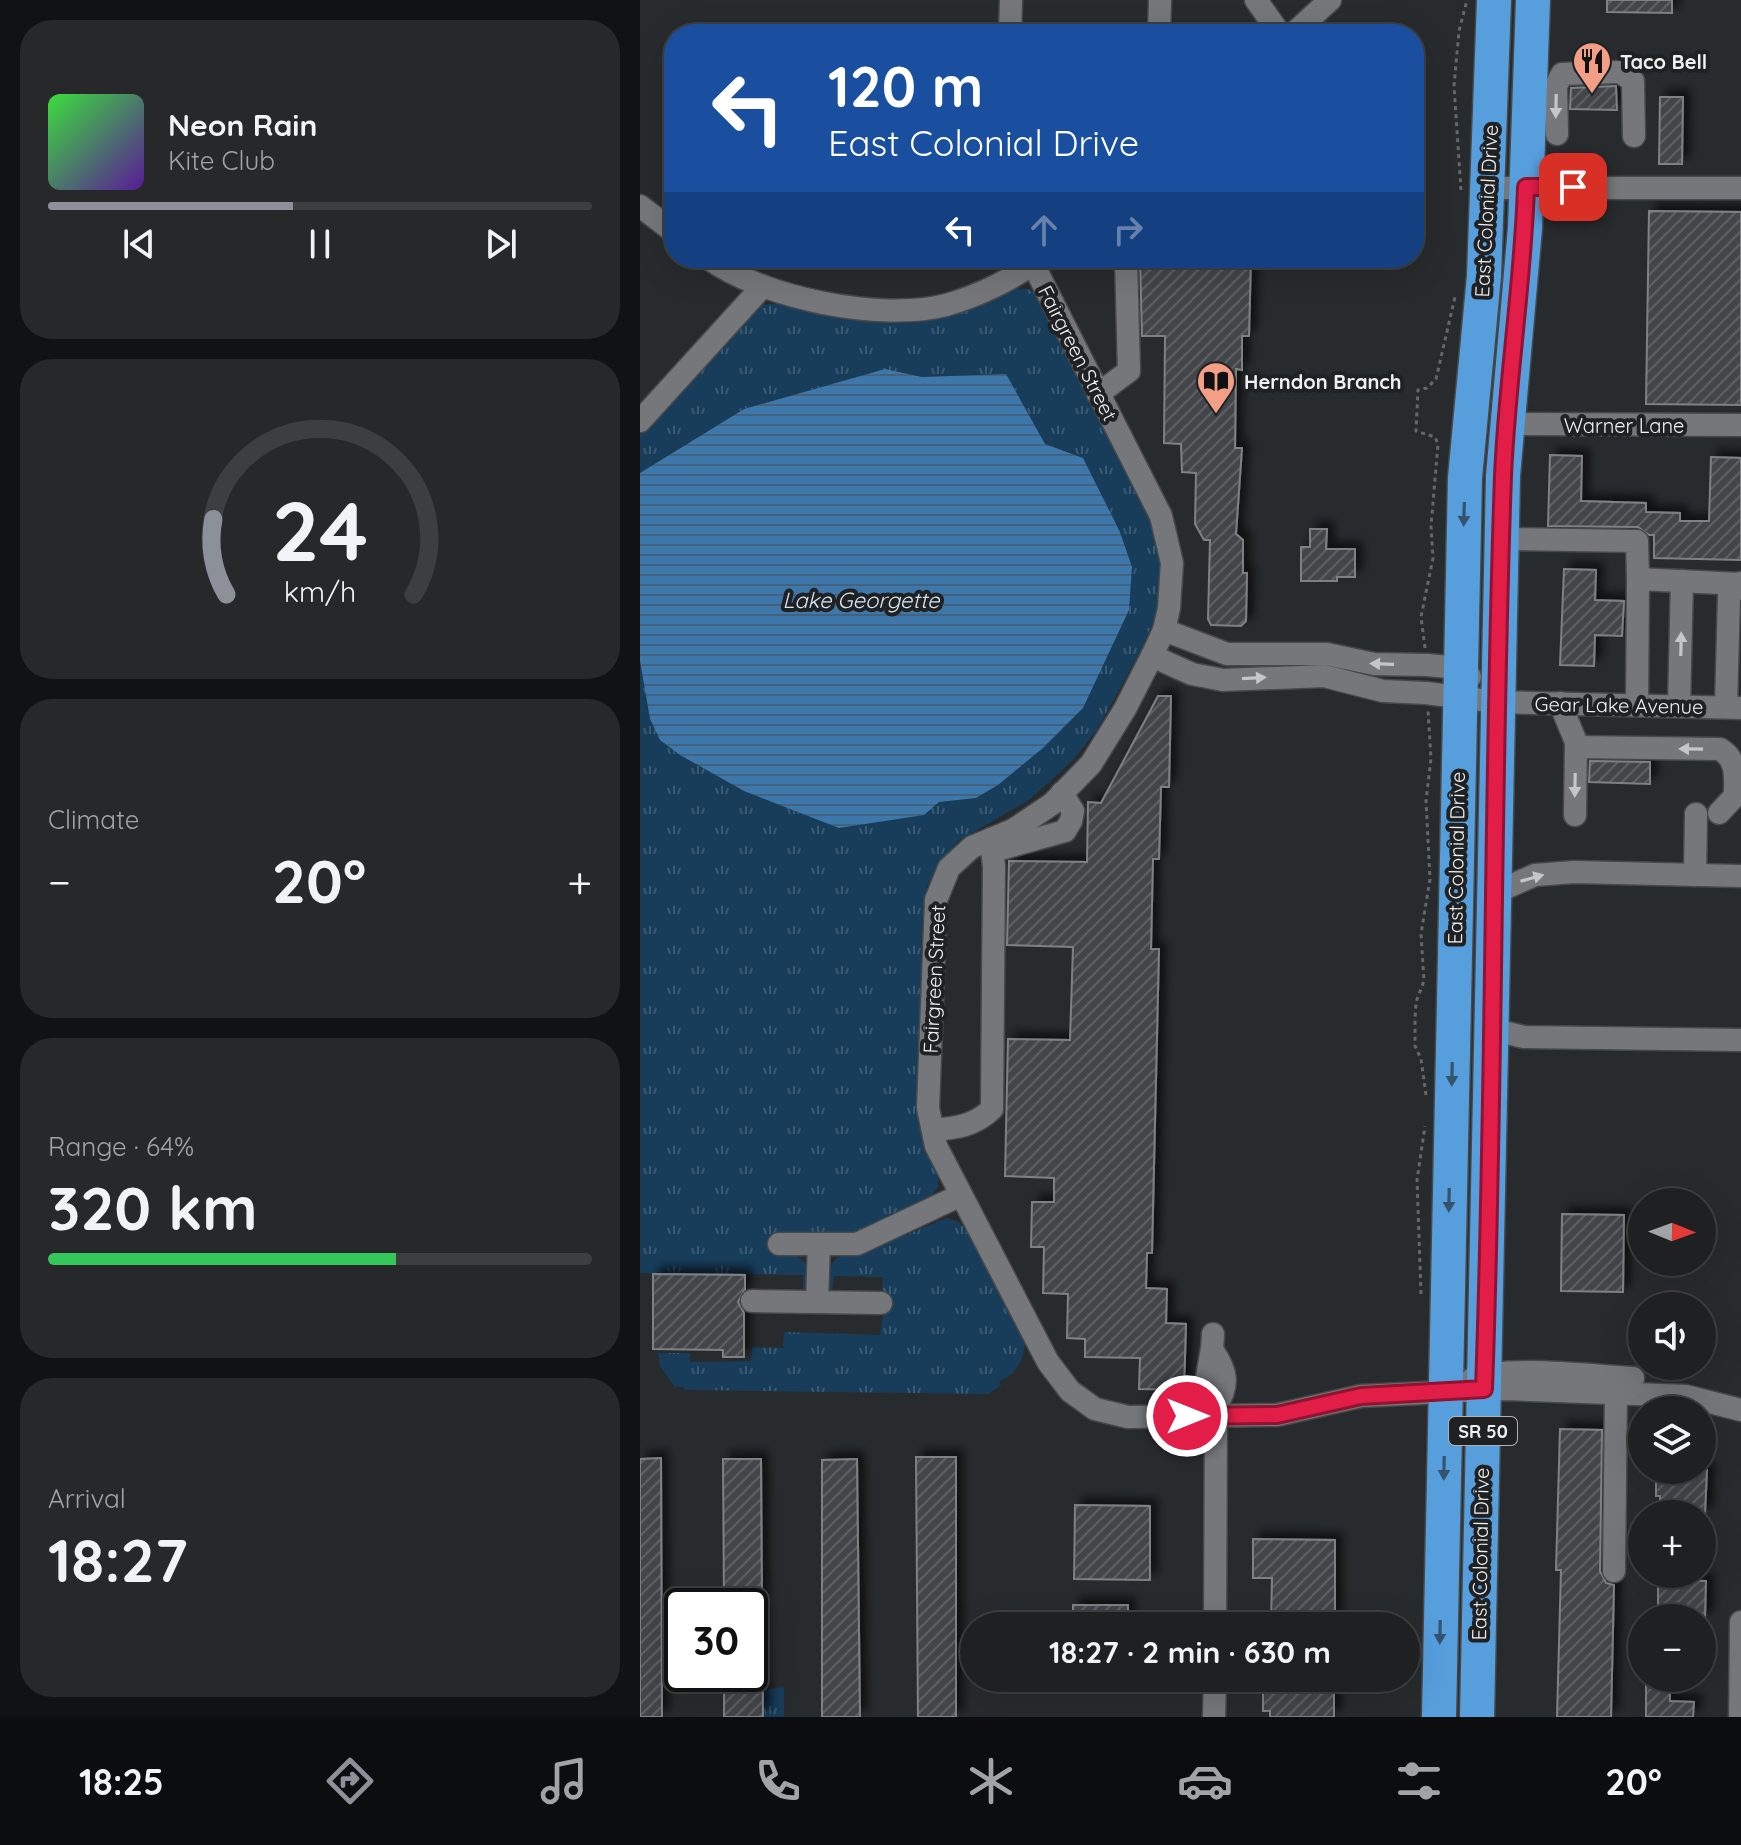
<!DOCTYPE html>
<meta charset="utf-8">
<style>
:root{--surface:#1e2022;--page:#26282a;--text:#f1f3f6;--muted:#a1a3a5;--line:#3c3e40;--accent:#8c9099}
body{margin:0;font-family:Quicksand,sans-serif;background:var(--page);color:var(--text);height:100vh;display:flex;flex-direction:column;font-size:30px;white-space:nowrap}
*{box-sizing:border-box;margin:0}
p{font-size:26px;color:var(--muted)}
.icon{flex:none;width:44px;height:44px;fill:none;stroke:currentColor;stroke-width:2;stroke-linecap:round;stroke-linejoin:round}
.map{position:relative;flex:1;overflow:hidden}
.sheet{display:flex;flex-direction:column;gap:20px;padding:20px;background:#101213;width:640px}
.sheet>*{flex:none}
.banner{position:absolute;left:24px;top:24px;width:760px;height:244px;border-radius:32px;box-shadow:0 8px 32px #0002,0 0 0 2px var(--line);background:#1a4fa0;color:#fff;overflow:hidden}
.needle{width:52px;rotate:91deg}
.controls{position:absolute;left:988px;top:1188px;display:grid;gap:16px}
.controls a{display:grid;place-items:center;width:88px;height:88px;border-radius:50%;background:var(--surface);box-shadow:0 8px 32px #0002,0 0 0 2px var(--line);font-size:40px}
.speed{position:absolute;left:24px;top:1588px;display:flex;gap:16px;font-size:40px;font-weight:700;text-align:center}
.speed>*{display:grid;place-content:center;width:104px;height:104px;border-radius:50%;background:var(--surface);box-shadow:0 8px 32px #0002,0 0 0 2px var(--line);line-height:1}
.speed .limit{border:4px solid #111;border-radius:12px;background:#fff;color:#111}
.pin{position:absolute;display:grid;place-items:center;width:68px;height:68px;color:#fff;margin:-34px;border-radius:16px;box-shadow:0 4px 12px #0006}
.me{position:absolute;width:88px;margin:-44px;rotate:90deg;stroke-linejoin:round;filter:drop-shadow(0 0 6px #0008)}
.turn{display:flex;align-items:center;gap:28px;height:168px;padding:0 32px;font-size:36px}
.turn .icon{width:104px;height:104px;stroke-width:2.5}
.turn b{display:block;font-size:56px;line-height:68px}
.lanes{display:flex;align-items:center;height:76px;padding:0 32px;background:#0003;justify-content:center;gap:40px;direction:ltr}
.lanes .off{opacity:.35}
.big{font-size:60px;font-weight:700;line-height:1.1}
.sheet .card{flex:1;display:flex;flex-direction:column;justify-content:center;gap:12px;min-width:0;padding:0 28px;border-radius:32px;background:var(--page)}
.sheet .dial{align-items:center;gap:0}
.dial svg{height:208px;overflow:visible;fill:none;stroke:var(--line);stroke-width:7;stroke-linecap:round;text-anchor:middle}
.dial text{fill:var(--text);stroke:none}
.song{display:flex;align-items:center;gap:24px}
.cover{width:96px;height:96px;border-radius:12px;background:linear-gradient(135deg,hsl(120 70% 55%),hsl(270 70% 35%))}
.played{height:8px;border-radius:4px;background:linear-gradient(90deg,var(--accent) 45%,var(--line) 45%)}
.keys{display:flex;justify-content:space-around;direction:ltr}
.heat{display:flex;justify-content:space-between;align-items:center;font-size:44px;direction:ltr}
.charge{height:12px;border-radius:6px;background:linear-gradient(90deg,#34c759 64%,var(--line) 0)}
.trip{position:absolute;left:320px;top:1612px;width:460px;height:80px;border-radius:40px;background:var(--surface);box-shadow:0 8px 32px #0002,0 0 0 2px var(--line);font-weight:700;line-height:80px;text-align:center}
.menu{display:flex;height:128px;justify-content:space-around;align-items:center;background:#0c0d0e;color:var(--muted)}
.menu .icon{width:56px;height:56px}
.menu .on{color:var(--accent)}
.menu b{font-size:36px;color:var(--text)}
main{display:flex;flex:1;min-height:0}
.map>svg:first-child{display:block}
.grass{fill:url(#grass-tufts)}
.water{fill:url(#water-rules)}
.building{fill:url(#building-hatch);stroke:#7e8184;stroke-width:2;filter:url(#shadow)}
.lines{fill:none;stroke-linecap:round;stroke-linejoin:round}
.minor-casing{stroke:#46484a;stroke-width:25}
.highway-casing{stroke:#46484a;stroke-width:37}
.path{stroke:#656769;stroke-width:3;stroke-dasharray:4 4;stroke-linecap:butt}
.minor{stroke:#75777a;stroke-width:22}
.highway{stroke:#579edd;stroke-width:34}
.oneway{fill:#c4c6c8}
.oneway2{fill:#35536d}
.route-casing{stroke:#92132f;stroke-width:20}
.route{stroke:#e11d48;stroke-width:14}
.labels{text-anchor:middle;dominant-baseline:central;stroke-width:8;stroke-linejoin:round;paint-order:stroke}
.shield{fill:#1f2123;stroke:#b1b2b4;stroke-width:2}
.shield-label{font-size:18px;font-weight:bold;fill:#eff0f2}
.poi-label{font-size:20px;font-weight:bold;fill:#eff0f2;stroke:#1f2123;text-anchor:start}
.street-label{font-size:20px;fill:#eff0f2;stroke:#1f2123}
.water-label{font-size:22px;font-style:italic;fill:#d5e4f3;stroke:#1f2123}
</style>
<main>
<section class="sheet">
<div class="card">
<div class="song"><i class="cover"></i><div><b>Neon Rain</b><p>Kite Club</p></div></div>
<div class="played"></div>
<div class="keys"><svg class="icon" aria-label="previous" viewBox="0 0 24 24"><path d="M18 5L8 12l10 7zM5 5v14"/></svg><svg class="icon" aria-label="pause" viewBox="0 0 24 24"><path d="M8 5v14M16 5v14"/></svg><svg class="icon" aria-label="next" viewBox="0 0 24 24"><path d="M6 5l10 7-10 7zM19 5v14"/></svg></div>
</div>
<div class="card dial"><svg viewBox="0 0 100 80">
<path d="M14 69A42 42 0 1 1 86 69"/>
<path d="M14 69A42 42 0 0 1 9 40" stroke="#8c9099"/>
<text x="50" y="56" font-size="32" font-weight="700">24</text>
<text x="50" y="72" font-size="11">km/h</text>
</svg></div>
<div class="card"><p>Climate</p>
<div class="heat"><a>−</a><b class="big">20°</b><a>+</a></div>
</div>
<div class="card"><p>Range · 64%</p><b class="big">320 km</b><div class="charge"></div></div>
<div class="card"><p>Arrival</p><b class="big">18:27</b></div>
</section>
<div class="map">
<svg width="1101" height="1717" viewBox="0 0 1101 1717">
<defs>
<pattern id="grass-tufts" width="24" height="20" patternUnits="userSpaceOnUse" patternTransform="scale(2)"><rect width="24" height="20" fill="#183d5b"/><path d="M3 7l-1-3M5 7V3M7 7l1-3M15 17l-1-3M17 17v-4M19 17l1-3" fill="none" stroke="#3a5973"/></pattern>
<pattern id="water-rules" width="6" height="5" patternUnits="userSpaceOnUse" patternTransform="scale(2)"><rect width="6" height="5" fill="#3e78ab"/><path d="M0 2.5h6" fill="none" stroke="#42627f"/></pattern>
<pattern id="building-hatch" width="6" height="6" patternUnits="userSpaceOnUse" patternTransform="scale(2)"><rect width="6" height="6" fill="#434548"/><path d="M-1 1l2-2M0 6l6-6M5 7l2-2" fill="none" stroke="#5e6063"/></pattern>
<filter id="shadow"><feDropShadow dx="7" dy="-7" stdDeviation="4" flood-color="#0009"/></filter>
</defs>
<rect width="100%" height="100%" fill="#282b2d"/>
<!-- grass -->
<g class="grass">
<path d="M377,288L392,290L401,296L510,511L521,560L519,597L514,620L500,652L456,731L432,761L389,800L318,841L299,863L287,886L282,919L278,1118L284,1143L298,1174V1187L288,1201L216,1233L133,1234V1254L155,1255L168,1265V1291L163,1293V1275L0,1273V661L10,719L21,740L40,755L104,791L284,815L299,802L336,798L358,785L403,748L443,708L489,610L492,567L480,532L443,458L405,444L366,374L282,377L245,369L104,409L0,473V431L121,305L140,303L184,313Z"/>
<path d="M307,1218L318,1222L329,1231L385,1341C384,1359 377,1375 359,1381L361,1385L348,1394L45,1390L43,1387H35L20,1366L18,1353H50V1362L111,1361L112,1347L143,1348L144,1332L240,1335L244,1309H253V1299H245L242,1289L243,1277L194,1276L192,1293L188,1292L187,1269L198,1257L224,1252Z"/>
<path d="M144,1687V1717H123V1690Z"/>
</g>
<!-- water -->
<path class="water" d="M245,369L282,377L366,374L405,444L443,458L480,532L492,567L489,610L443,708L403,748L358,785L336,798L299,802L284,815L199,828L104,791L40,755L20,740L10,719L0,661V473L104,409Z"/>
<!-- building -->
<g class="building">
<path d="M967,0H1032V13L967,12Z"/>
<path d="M976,86L977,110L930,109L931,88Z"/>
<path d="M1020,97H1043L1042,164H1019Z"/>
<path d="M1009,211L1101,212V405L1006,404Z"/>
<path d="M500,258H611L609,336H602V370L596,369L595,448H602L596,534L603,540V573H607L606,621L601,626L571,625L568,619L570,540H564L555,524L556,473L542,472L541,444L524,443L525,336H502Z"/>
<path d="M910,455L942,456L941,501L1006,503V512L1040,513V521H1069L1071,457L1101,458V560L1014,558V535H1009L998,527L908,526Z"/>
<path d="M670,529H687L686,549H715V577H697V581H661V547H670Z"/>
<path d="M924,569L956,570L955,600L984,601L982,636L955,635L954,666L920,665Z"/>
<path d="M518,696H531L529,787H521L519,859H513L511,949H519L512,1253H507L506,1288L527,1289L526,1323L546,1324L544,1390L499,1389L500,1358L445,1357V1339L427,1338L428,1294L403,1293L404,1247H391L392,1202H414V1178L365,1176L368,1039L430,1040L433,947L367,945L369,861L447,862L448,802L461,803Z"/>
<path d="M950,761L1010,762V784L949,782Z"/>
<path d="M922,1214L984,1215L983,1292L921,1291Z"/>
<path d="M13,1274L105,1275V1289L98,1302L104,1313V1357H83V1350L13,1349Z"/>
<path d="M920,1429L962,1430L960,1571L966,1583L974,1585L971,1717H917L921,1570H916Z"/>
<path d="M276,1457H316V1717H278Z"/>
<path d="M21,1458L22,1717H0V1459Z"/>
<path d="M83,1459H121L122,1606H84Z"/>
<path d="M217,1459L220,1717H182V1460Z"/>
<path d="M1016,1470H1067L1065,1514H1020V1496H1016Z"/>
<path d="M435,1505L510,1506V1580L434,1579Z"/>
<path d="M613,1539L695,1540V1626H631L632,1578H613Z"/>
<path d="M1018,1580L1066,1581L1065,1618H1018Z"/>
<rect x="433" y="1605" width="55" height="21"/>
<path d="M110,1613H122L123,1717H84V1674H110Z"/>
<path d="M623,1678H694V1717H630V1711H623Z"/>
<path d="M1006,1678H1030V1701L1054,1702L1053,1717H1006Z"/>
</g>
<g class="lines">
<!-- minor casing -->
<g class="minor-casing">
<g id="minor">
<path d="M616,0L640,34"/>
<path d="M370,34L371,0"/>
<path d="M519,34L520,0"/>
<path d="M653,34L690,0"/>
<path d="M917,134L916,86L922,74L980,72L993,81L994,136"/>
<path d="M847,188H1101"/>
<path d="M0,206L34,232"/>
<path d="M68,258C122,298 241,322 306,305C338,296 374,279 400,258"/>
<path d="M393,264L521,516L532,563L529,608L524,630L512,656L485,709L451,764L412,804L373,830L332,847L309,868L296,900L288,1108L296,1146L408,1362L430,1391L455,1409L488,1417L637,1415L721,1396L867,1389L1046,1396L1101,1410"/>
<path d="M458,394L489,371L486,258"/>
<path d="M0,421L123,286"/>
<path d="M866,424L1101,425"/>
<path d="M862,539L997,541L998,579"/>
<path d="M524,630L587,654H687L734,664L787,665L820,668L830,677"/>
<path d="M512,656L552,674L583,680L684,676L743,691L786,693L857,702L1101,708"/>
<path d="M920,703L936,742L935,815"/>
<path d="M997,705L998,579L1100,584"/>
<path d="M1039,706L1042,581"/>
<path d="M1086,707L1089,596L1101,583"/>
<path d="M936,747L1080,749C1098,760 1095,777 1095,796L1079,813"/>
<path d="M353,851L425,831L431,821L433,811L422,793"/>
<path d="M1055,875L1056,814"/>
<path d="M854,893L895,875L934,872L1101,876"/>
<path d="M851,1029L884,1037L1101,1040"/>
<path d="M293,1130C317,1128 334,1126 352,1109L354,867L351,839"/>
<path d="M139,1244H217L321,1195"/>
<path d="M112,1301L241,1303"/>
<path d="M177,1302L179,1244"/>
<path d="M573,1334C573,1355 566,1370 566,1393L576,1406"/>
<path d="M573,1351C586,1370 590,1384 576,1406L575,1626"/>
<path d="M832,1379C865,1365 953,1376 993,1378"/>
<path d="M974,1571L976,1392"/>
<path d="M574,1717L575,1678"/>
<path d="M1100,1717L1101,1622"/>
</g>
</g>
<!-- highway casing -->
<g class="highway-casing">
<g id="highway">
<path d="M799,1717L825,478L844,276L854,0"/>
<path d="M837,1717L863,476L885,228L893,0"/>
</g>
</g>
<!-- path -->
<g class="path">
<path d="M821,190L814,86L819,31L827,0"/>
<path d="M785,648L781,617L793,558L791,526L798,444L795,437L776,431L778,390L787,388L796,379L815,297"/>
<path d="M786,1095L781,1059L775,1046V1019L776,1002L784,981L781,934L790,879L786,801L791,758L788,711"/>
<path d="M781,1294L777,1180L785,1126"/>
</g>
<!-- minor -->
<use href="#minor" class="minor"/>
<!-- highway -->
<use href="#highway" class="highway"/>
</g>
<!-- one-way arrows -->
<defs><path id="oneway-solid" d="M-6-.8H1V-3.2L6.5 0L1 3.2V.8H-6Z" transform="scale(2)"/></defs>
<g class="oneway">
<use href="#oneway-solid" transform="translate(916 106) rotate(91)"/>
<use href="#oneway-solid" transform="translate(1041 644) rotate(-89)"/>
<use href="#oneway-solid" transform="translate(742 664) rotate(-178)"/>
<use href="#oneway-solid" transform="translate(614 678) rotate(-3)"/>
<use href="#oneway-solid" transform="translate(1051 749) rotate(-179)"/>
<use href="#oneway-solid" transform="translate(935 785) rotate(91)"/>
<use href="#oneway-solid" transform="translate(892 878) rotate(-16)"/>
</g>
<g class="oneway2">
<use href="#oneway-solid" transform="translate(824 514) rotate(92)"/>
<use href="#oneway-solid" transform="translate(812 1074) rotate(91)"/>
<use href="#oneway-solid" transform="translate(809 1200) rotate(91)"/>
<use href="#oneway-solid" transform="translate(804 1468) rotate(91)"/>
<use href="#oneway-solid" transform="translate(800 1632) rotate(91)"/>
</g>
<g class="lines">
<!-- route casing -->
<g class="route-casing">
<path id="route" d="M547,1416L637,1415L721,1396L844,1389C855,1085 852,781 863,476C867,380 883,284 886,187H933"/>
</g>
<!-- route -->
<use href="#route" class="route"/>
</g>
<!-- icons -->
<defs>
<g id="restaurant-pin" transform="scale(2)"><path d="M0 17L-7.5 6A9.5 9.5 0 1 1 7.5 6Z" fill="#f39f86" stroke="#1f2123"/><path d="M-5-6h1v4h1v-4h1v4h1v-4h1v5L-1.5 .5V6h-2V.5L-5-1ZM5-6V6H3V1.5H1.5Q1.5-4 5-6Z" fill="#111"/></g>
<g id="library-pin" transform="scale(2)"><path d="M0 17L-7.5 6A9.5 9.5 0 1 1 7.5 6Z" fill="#f39f86" stroke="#1f2123"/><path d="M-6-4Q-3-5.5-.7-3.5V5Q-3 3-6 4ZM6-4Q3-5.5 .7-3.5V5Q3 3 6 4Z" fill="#111"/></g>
</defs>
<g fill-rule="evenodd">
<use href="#restaurant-pin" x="952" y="61"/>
<use href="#library-pin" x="576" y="381"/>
</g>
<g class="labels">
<!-- shield labels -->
<rect class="shield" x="809" y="1417" width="68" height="28" rx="6"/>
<g class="shield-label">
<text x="843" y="1431">SR 50</text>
</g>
<!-- poi labels -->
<g class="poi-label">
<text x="980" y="61">Taco Bell</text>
<text x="604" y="381">Herndon Branch</text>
</g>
<!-- street labels -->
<g class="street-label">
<text transform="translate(846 211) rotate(-87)">East Colonial Drive</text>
<text transform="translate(438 353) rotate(63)">Fairgreen Street</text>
<text x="984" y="425">Warner Lane</text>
<text transform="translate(979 705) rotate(1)">Gear Lake Avenue</text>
<text transform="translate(816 858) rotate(-89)">East Colonial Drive</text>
<text transform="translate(294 979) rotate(-87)">Fairgreen Street</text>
<text transform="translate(840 1554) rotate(-89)">East Colonial Drive</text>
</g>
<!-- water labels -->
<g class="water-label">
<text x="221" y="600">Lake Georgette</text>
</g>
</g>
</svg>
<div class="controls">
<a><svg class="needle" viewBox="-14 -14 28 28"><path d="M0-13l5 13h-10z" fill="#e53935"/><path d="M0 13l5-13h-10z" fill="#a1a3a5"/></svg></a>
<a><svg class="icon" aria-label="sound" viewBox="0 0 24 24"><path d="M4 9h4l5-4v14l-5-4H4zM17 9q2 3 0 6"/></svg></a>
<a><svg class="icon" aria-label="layers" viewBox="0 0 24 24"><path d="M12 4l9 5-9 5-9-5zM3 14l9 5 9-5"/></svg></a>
<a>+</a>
<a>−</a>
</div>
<div class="speed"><div class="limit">30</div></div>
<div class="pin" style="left:933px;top:187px;background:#d93025"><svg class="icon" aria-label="arrive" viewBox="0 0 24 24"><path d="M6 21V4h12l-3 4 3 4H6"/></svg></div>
<svg class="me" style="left:547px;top:1416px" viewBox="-20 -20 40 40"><circle r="17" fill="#e11d48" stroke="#fff" stroke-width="3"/><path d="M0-11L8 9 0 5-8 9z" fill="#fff"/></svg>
<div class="trip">18:27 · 2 min · 630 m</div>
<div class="banner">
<div class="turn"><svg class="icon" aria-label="left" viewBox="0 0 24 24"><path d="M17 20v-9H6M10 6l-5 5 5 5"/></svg><div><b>120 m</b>East Colonial Drive</div></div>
<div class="lanes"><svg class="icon" aria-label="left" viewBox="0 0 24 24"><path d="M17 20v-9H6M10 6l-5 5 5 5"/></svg><svg class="icon off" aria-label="ahead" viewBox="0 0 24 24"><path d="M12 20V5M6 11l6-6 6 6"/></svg><svg class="icon off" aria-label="right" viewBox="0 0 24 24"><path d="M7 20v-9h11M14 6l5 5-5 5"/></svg></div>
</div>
</div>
</main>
<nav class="menu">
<b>18:25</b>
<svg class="icon on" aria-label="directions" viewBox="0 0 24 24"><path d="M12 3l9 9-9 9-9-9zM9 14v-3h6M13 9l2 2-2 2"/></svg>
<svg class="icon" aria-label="music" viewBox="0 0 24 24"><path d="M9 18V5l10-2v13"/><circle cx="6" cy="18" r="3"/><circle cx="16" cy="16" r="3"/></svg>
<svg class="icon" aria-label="phone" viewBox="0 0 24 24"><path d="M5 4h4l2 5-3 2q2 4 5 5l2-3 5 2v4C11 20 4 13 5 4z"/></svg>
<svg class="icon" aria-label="climate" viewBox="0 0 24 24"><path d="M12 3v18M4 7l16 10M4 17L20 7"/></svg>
<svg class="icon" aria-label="car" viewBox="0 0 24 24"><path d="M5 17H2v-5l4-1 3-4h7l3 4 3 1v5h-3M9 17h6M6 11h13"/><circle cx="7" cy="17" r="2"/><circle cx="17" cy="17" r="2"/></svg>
<svg class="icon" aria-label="filters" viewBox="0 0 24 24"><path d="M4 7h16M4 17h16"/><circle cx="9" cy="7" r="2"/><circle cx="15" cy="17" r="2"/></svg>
<b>20°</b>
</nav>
